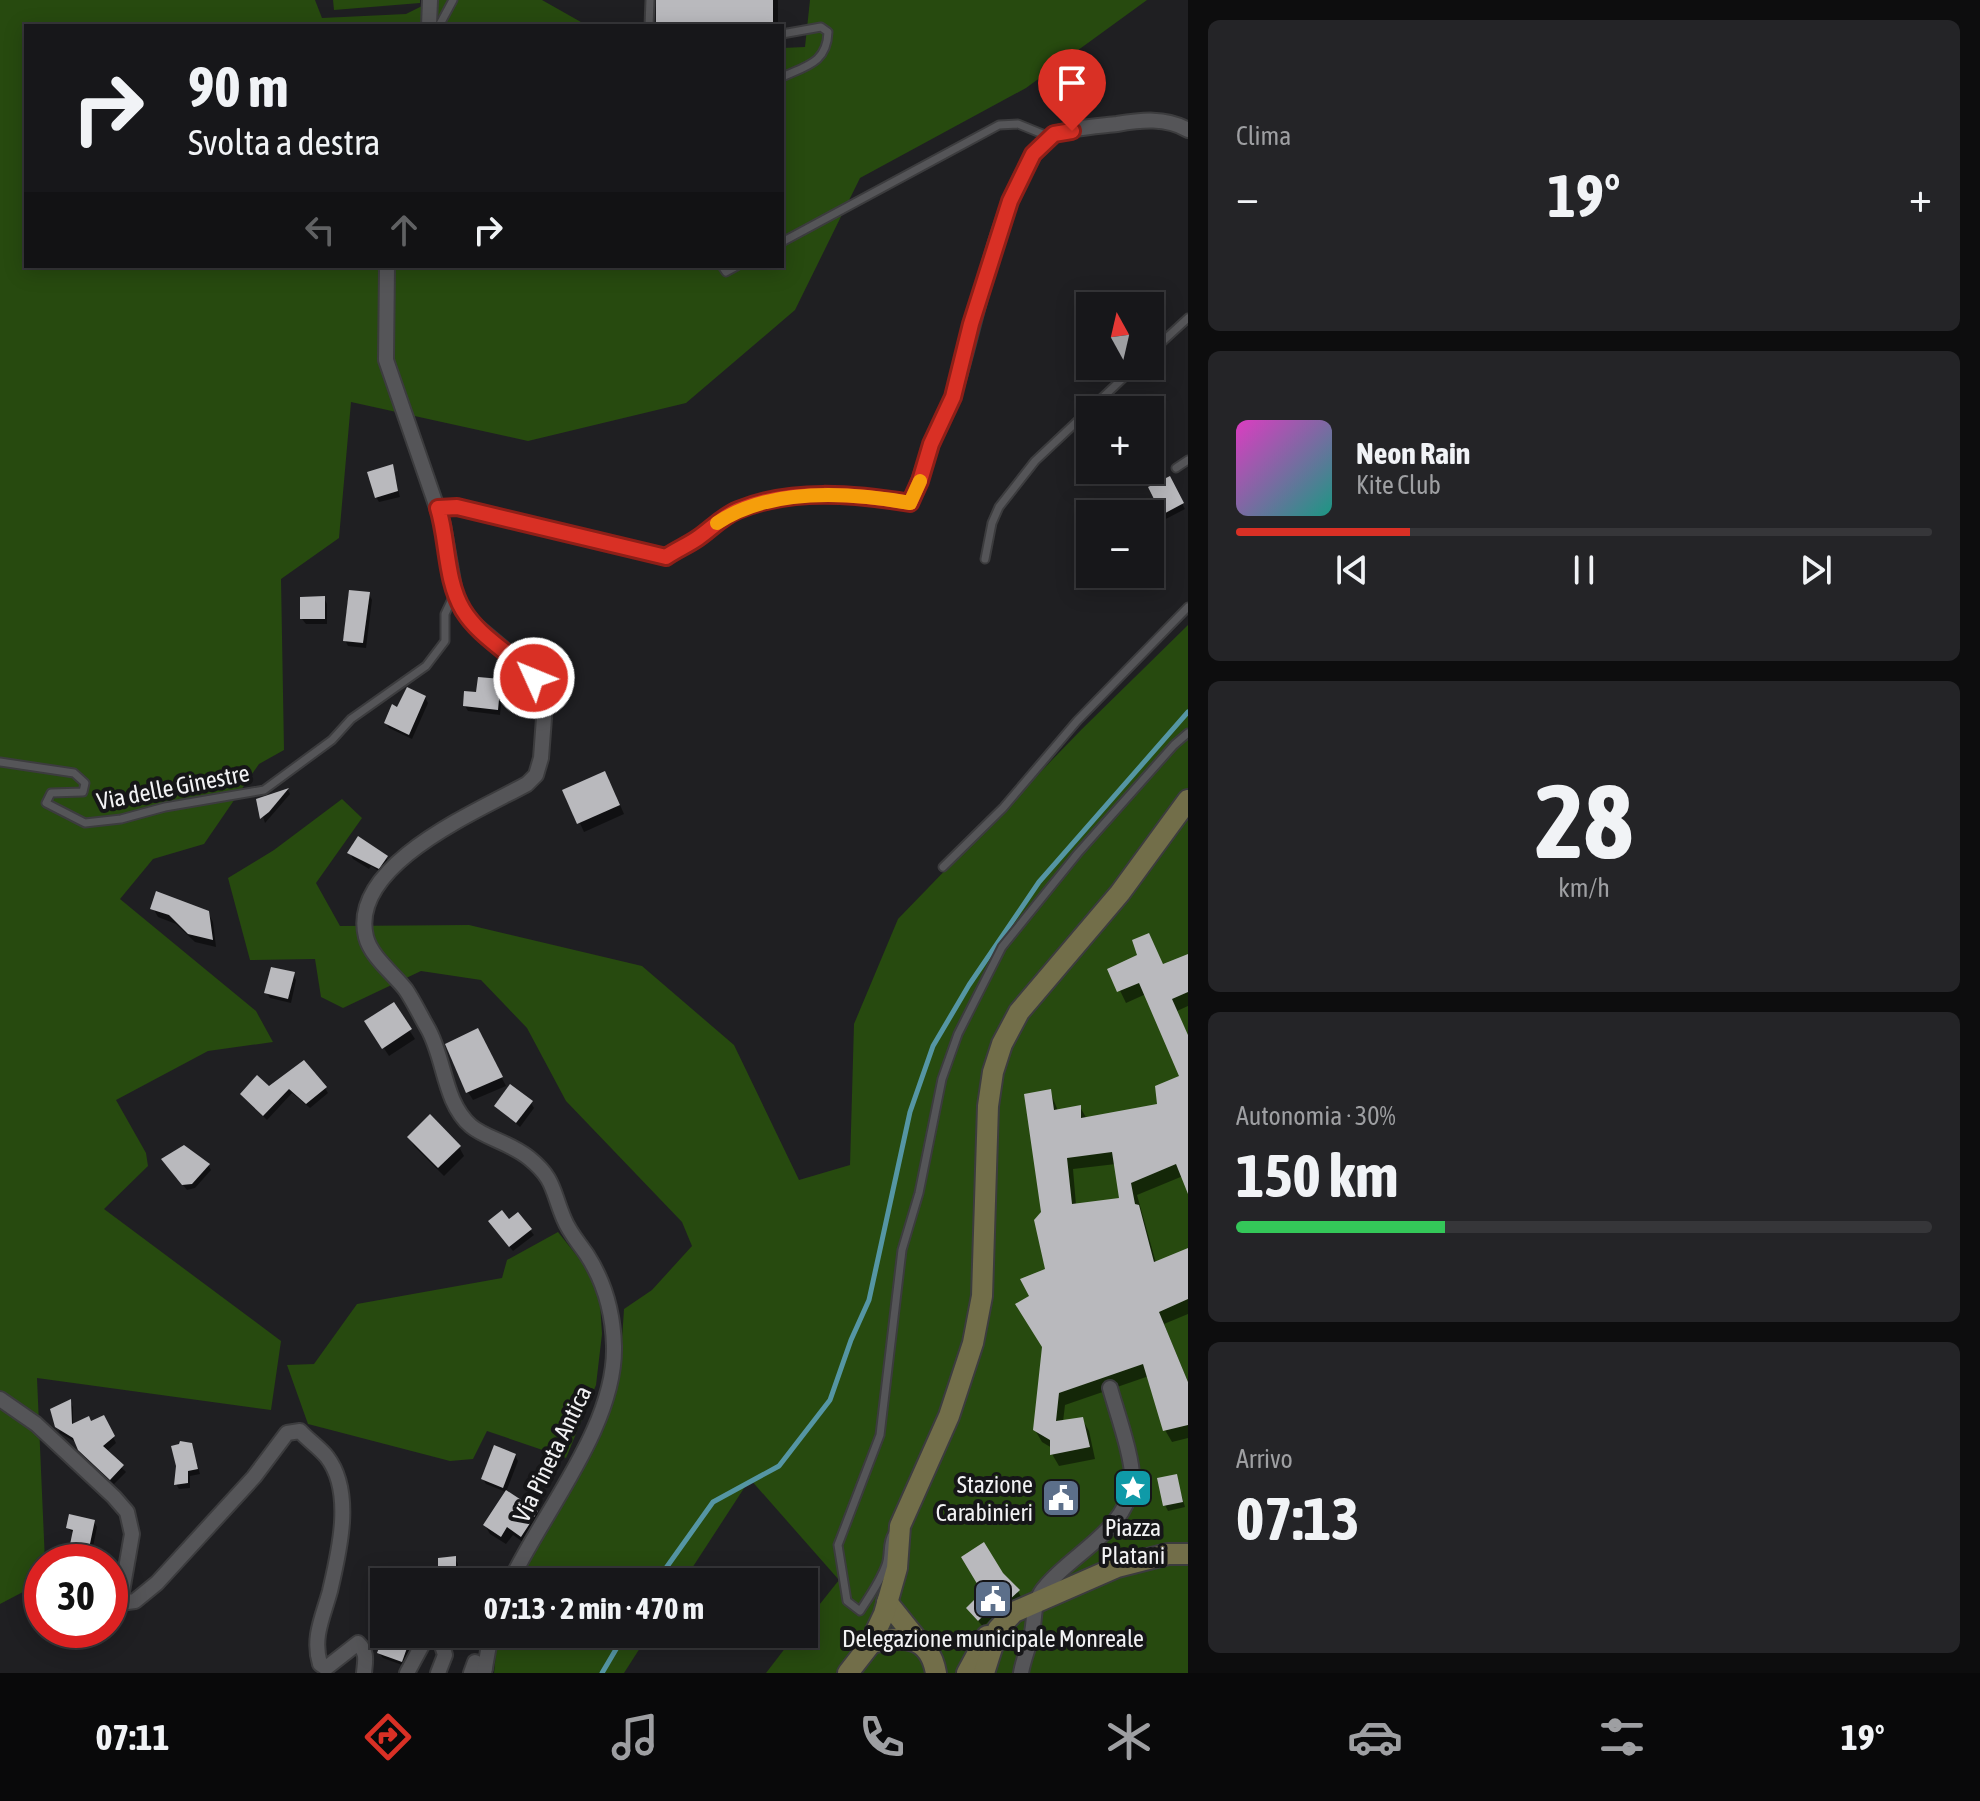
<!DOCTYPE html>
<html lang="it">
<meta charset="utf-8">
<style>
:root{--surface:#17171a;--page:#242427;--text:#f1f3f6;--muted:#9e9fa2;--line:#363639;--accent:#d93025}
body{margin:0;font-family:"Asap Condensed",sans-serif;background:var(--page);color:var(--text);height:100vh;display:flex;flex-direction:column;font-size:30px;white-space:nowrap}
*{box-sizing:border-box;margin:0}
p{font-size:26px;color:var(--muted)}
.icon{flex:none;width:44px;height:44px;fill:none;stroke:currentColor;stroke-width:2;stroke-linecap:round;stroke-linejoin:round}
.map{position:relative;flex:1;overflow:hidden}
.drawer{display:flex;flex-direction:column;gap:20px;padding:20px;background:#0d0d0e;width:792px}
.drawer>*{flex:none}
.banner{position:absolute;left:24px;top:24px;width:760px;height:244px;border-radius:0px;box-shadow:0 4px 20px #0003,0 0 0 2px var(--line);background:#17171a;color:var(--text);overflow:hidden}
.needle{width:52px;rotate:352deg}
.fabs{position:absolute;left:1076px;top:292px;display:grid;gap:16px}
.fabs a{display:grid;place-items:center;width:88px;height:88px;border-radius:0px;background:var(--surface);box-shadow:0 4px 20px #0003,0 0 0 2px var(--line);font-size:40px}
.speed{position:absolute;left:24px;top:1544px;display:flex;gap:16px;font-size:40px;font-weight:700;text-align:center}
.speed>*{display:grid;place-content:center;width:104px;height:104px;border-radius:50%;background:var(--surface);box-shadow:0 4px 20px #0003,0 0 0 2px var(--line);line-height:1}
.speed .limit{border:12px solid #d22;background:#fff;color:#111}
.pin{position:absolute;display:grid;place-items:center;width:68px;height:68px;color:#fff;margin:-82px -34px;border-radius:50% 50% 50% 0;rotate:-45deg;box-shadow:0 0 8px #0007}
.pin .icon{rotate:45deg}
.me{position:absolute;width:88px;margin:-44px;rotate:314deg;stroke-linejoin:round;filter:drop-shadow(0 0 6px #0008)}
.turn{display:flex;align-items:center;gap:28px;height:168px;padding:0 32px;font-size:36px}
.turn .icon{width:104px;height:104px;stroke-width:2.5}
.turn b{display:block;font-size:56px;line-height:68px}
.lanes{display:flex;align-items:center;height:76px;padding:0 32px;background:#0003;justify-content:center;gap:40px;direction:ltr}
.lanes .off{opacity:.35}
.big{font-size:60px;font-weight:700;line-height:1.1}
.drawer .card{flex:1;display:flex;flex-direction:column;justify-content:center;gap:12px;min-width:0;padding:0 28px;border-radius:12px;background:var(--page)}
.drawer .dial{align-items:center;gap:0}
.dial b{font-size:104px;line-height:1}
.song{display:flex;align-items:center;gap:24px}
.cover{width:96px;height:96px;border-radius:12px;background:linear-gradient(135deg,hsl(310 70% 55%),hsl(170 70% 35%))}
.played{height:8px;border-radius:4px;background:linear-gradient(90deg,var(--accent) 25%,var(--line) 25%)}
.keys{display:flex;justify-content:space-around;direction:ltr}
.heat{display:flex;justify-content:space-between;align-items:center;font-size:44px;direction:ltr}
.charge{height:12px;border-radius:6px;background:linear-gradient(90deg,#34c759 30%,var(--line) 0)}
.trip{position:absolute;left:370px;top:1568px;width:448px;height:80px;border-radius:0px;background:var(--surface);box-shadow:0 4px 20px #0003,0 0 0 2px var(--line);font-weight:700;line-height:80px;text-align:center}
.dock{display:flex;height:128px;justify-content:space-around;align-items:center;background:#09090a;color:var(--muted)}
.dock .icon{width:56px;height:56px}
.dock .selected{color:var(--accent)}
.dock b{font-size:36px;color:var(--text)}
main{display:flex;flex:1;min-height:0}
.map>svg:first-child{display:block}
.green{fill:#274a0f}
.shadow{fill:#0007;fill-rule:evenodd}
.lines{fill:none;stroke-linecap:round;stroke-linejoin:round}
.stream{stroke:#5596a4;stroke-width:5}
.building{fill:#b9b9bd;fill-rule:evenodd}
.lane-casing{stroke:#3c3c3e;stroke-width:11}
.street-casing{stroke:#3c3c3e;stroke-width:18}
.secondary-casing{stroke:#3c3c3e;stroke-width:24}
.lane{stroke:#555558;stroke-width:7}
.street{stroke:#555558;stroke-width:14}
.secondary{stroke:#726e49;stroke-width:20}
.route-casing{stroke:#8d1f18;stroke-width:20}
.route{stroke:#d93025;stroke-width:14}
.slow{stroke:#f59e0b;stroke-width:14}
.labels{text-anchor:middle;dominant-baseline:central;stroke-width:8;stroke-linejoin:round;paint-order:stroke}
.street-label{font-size:24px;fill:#f2f2f4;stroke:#161618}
.poi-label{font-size:24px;fill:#f2f2f4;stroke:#161618}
</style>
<main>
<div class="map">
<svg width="1188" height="1673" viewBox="0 0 1188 1673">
<rect width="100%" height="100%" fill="#1f1f22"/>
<!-- green -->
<g class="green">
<path d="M0,0H315L322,18L406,14L434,0H542L588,26H26V266H782V48L805,47L810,0H1147L1026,88L860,178L795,310L686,403L528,441L351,402L339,538L281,579L284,750L259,764L204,844L153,859L120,899L256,1011L273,1042L208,1051L116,1100L146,1153L148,1166L104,1209L281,1341L271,1410L37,1378L45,1562H42V1582L0,1604Z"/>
<path d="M333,0H420V3L334,10Z"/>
<path d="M1188,625V1673H766L796,1634H804V1624L839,1580L750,1479L683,1582H521L529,1559L594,1446L620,1370L624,1309L652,1290L692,1246L682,1222L566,1101L527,1028L481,980L421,971L343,1008L321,997L315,959L250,960L228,878L274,850L342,799L362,818L316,883L340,926L469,925L642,966L734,1045L799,1180L850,1165L854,1024L898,919L1082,729Z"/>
<path d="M558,1232L590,1272L600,1303L602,1334L596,1385L566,1458L487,1431L473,1459L450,1461L308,1424L287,1365L314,1364L357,1304L502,1278L507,1260Z"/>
<path d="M502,1634H649L624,1673H494L496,1652Z"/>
</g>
<!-- shadow -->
<g class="shadow">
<path d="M717,0H778V26H658Z"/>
<path d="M392,466L400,497L379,502L376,497Z"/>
<path d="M1169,479L1185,509L1160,522L1150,503L1157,500Z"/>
<path d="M369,594L372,600L366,648L348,646L345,640Z"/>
<path d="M324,598L327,604V624H306L302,619Z"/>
<path d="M500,681L503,686L500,715L468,711L465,706Z"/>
<path d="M425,697L428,703L412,739L389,728L386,723L398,710Z"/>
<path d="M610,782L624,814L584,832L565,791Z"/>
<path d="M288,790L290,794L265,823L258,801Z"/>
<path d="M350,853L386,857L389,863L382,873L371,866L369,869L353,859Z"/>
<path d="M153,908L208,913L213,922L216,947L195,942L176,924L158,917Z"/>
<path d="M1188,956V1006L1177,1011L1188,1036V1190L1183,1176L1137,1195L1156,1263L1188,1250V1314L1164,1324L1188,1382V1438L1172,1442L1165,1430L1149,1376L1065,1405L1063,1422L1082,1419L1089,1431L1095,1459L1059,1466L1052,1454V1448L1042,1442L1035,1430L1044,1347L1032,1297L1047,1270L1044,1213L1050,1091L1058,1111L1080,1107L1087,1119L1160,1106L1181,1077L1146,994L1126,1003L1110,970L1163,966ZM1116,1164L1121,1199L1076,1205L1073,1169Z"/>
<path d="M293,974L296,980L291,1003L270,998L267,993Z"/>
<path d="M393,1005L415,1039L389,1056L372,1030Z"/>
<path d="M482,1039L506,1086L473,1100L468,1092Z"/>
<path d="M325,1088L328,1093L310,1108L292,1093L267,1120L242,1095L269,1089Z"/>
<path d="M531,1103L534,1108L520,1127L496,1106Z"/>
<path d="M409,1137L459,1147L464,1156L444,1176L414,1146Z"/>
<path d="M167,1165H208L211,1170L195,1188L187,1190Z"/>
<path d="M509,1222L530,1230L534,1235L513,1251L493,1227Z"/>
<path d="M70,1402L73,1407V1426L91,1423L103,1417L116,1443L106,1452L126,1472L114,1484L84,1455L77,1443L60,1433L57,1426Z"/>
<path d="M191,1444L200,1474L190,1476V1488L179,1489L176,1484Z"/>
<path d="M515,1455L518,1461L506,1492L486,1484L483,1479Z"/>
<path d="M1176,1476L1185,1507L1168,1511L1165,1505Z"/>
<path d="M537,1513L542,1521L526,1544L513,1535L506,1544L490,1534L485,1525Z"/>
<path d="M94,1522L97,1527L90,1562L73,1559L70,1553L74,1534L68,1528Z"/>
<path d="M455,1559L458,1564V1582H440Z"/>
<path d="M1018,1591L1022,1599L996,1624L991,1619L983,1627L968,1608Z"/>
<path d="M386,1634H416L405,1666L383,1658L379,1653Z"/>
</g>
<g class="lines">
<!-- stream -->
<g class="stream">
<path d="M656,1582L713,1502L779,1466L830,1400L851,1340L869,1300L910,1112L933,1046L969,985L1039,882L1188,712"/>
<path d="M602,1673L625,1634"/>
</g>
</g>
<!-- building -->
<g class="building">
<rect x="656" y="0" width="117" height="26"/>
<path d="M393,464L398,491L375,498L367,472Z"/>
<path d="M1170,476L1184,503L1156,518L1147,502L1154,499L1148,487Z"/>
<path d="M349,590L370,592L363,643L343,641Z"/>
<path d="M325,596V619H300V597Z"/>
<path d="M478,677L501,679L498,710L463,706L464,691L476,692Z"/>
<path d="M407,687L426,696L409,735L384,723L392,704L397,707Z"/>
<path d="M605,771L620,805L577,824L562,790Z"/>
<path d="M289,788L269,812L260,819L256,799Z"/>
<path d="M358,836L388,856L379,869L347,853Z"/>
<path d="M156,891L209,911L213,940L188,934L169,915L150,909Z"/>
<path d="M1149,933L1163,964L1188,954V992L1172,999L1188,1035V1194L1176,1164L1131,1183L1135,1204L1139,1205L1154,1262L1188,1248V1299L1159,1312L1188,1382V1425L1163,1431L1143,1364L1059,1393L1056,1421L1083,1417L1090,1447L1050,1455V1440L1033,1430L1042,1347L1015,1304L1029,1296L1020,1279L1045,1269L1034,1220L1041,1212L1024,1094L1051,1089L1054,1110L1081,1105V1118L1157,1104L1155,1086L1179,1076L1139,983L1117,992L1107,969L1137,955L1132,940ZM1112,1152L1119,1198L1072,1204L1067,1158Z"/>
<path d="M271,967L295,972L288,999L264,993Z"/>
<path d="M394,1002L412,1029L382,1049L364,1021Z"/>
<path d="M478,1028L503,1077L466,1093L445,1044Z"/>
<path d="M304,1060L327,1087L306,1104L289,1089L263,1116L240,1094L257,1075L269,1086Z"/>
<path d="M510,1084L533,1101L516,1123L494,1106Z"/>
<path d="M430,1114L461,1146L438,1168L407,1137Z"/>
<path d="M184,1145L210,1164L192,1184L182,1185L161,1159Z"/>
<path d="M502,1210L509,1219L518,1212L532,1229L509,1247L488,1221Z"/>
<path d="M71,1399L72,1424L89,1416L91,1421L104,1415L115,1436L103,1446L124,1465L110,1480L78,1450L73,1438L55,1427L50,1409Z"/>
<path d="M180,1441L192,1443L198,1469L188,1471V1483L174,1485L176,1466L171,1446L179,1444Z"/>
<path d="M494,1445L516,1454L503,1488L481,1479Z"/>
<path d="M1177,1474L1183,1502L1163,1506L1157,1478Z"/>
<path d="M506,1490L538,1511L521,1537L507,1527L501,1537L483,1525Z"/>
<path d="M69,1514L95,1520L87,1558L68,1554L73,1530L66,1528Z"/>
<path d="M984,1542L1003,1573L1020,1590L990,1618L986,1613L978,1621L966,1608L982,1592L961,1557Z"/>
<path d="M456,1556V1582H438V1558Z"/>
<path d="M384,1634H412L402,1662L377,1653Z"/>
</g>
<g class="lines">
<!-- lane casing -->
<g class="lane-casing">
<g id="lane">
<path d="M439,26L453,0"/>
<path d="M649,26L650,0"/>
<path d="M782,34L821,27L828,32C827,63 806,66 782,77"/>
<path d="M782,242L999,125L1018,124L1050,137"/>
<path d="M722,266L726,272L737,266"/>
<path d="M1150,353L1188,318"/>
<path d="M1176,468L1188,460"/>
<path d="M438,508L457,507L666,557C676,550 688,545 698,538C711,529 723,516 738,510C777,494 858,491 898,501"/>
<path d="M985,559L992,523L999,507L1035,461L1136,366"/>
<path d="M0,762L74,773L85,783L83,792L51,793L46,803L85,823L121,819L165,807L264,790L332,740L351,719L426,666L445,641V614L454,595"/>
<path d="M943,867L1003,808L1077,721L1188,607"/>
<path d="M893,1533C886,1543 890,1554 886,1565C880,1582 869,1597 860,1611L847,1601L838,1545L880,1435L902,1250L919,1193L942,1079L958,1034L1002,947L1078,853L1174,745L1188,733"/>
</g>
</g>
<!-- street casing -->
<g class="street-casing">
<g id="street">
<path d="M429,26L430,0"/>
<path d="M387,266L386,360L443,525L455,593L463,610L475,625L524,666L534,678L541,698L544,718L541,758L536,775L527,784C478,811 348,865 366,937C371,957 394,974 406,990C414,1002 420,1015 427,1027C445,1057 443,1102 471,1126C485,1138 511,1143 529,1158C555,1179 552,1191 564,1219C569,1232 579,1243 587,1255C605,1283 613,1312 614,1346C616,1426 543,1512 510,1582"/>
<path d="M898,501L910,503C919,484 924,465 931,446C937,429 947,413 953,396C974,335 1002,172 1051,136C1064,128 1101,126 1117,124C1141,120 1166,117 1188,130"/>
<path d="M0,1399L36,1424L114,1497L127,1512L132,1534L120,1603L135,1601L157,1583L254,1477L287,1433L300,1431C308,1440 320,1448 327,1457C354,1492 339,1552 330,1591C323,1617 312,1637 320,1664L326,1668L358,1643C368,1653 365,1661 364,1673"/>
<path d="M407,1673L427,1636L440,1639L445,1655L438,1673"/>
<path d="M471,1673L475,1662L485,1668"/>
<path d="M484,1673L491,1634"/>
<path d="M1021,1673C1023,1661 1028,1649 1031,1637C1036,1618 1031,1602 1046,1586C1072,1554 1126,1530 1132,1484C1135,1463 1116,1410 1110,1388"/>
</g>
</g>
<!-- secondary casing -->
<g class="secondary-casing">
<g id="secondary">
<path d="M887,1602L919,1642"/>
<path d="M871,1643C903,1636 929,1634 936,1673"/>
<path d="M848,1673L869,1646L884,1614L897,1568L900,1526L949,1416L973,1343L982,1296L988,1106L993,1072L1002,1044L1019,1012L1120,893L1188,800"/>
<path d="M967,1673L987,1636"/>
<path d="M984,1673L998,1629L1014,1612L1117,1567L1168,1554H1188"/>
</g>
</g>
<!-- lane -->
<use href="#lane" class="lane"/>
<!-- street -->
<use href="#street" class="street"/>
<!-- secondary -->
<use href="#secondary" class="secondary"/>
</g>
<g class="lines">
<!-- route casing -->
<g class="route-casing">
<path id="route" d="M534,678C513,654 480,638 463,610C445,580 448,540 438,508L457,507L666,557C676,550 688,545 698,538C711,529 723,516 738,510C790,488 856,494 910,503L920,481L931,444L953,397L971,324L1010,201L1033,154L1054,134L1072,131"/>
</g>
<!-- route -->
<use href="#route" class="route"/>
<!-- slow -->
<path class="slow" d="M717,523C771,487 848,492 910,503L920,481"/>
</g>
<!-- icons -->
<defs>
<g id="sight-square" transform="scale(2)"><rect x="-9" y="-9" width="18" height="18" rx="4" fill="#0f9aa8" stroke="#161618"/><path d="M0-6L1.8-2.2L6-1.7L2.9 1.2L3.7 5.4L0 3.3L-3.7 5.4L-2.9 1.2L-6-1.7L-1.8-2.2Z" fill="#fff"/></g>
<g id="civic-square" transform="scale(2)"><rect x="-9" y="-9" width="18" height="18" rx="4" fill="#5c6f8a" stroke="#161618"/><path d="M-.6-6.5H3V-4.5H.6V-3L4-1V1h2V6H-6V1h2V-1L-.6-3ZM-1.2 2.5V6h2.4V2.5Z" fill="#fff"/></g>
</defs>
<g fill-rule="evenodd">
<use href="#sight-square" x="1133" y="1488"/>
<use href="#civic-square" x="1061" y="1498"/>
<use href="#civic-square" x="993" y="1599"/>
</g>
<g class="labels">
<!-- street labels -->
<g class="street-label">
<text transform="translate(173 787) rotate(-11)">Via delle Ginestre</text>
<text transform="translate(552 1454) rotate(-64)">Via Pineta Antica</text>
</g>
<!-- poi labels -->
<g class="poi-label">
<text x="1033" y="1484" text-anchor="end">Stazione<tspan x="1033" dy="28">Carabinieri</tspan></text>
<text x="1133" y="1527">Piazza<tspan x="1133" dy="28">Platani</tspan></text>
<text x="993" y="1638">Delegazione municipale Monreale</text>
</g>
</g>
</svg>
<div class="fabs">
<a><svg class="needle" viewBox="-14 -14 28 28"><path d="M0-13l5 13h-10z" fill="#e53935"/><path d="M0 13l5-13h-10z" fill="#9e9fa2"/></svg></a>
<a>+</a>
<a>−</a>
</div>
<div class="speed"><div class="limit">30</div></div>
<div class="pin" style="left:1072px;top:131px;background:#d93025"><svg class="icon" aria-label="arrive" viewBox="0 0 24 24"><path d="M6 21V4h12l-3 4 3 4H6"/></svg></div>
<svg class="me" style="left:534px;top:678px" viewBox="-20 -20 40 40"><circle r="17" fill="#d93025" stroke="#fff" stroke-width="3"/><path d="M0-11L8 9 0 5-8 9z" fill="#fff"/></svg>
<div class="trip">07:13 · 2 min · 470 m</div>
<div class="banner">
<div class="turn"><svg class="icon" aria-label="right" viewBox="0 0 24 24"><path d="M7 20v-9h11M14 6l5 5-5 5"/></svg><div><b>90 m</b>Svolta a destra</div></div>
<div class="lanes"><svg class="icon off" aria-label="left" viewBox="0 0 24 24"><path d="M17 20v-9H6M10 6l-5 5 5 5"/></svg><svg class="icon off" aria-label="ahead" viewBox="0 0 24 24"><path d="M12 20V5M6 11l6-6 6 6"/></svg><svg class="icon" aria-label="right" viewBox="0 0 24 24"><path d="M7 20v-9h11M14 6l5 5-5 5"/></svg></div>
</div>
</div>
<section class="drawer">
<div class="card"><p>Clima</p>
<div class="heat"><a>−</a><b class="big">19°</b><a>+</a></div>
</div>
<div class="card">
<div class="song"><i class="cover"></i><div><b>Neon Rain</b><p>Kite Club</p></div></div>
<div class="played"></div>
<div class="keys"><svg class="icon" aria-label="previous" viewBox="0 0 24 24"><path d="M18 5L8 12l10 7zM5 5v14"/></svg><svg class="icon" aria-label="pause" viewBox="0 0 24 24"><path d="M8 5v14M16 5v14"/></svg><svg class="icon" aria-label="next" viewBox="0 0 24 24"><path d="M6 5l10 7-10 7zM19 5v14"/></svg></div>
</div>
<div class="card dial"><b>28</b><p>km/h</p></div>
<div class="card"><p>Autonomia · 30%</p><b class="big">150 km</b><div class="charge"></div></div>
<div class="card"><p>Arrivo</p><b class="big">07:13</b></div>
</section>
</main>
<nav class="dock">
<b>07:11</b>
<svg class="icon selected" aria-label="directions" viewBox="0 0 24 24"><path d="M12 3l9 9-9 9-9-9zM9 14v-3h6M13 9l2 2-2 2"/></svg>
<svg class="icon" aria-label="music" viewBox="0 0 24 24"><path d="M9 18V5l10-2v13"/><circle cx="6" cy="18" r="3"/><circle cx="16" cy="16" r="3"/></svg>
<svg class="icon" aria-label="phone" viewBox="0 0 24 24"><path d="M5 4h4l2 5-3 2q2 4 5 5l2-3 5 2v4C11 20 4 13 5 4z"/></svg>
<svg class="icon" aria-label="climate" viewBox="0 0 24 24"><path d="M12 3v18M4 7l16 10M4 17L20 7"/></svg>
<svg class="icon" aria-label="car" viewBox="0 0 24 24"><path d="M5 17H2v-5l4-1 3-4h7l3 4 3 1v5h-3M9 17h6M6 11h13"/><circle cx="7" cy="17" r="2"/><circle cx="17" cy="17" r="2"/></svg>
<svg class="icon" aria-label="filters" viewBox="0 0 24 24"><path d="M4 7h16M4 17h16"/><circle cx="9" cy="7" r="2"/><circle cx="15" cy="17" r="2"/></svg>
<b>19°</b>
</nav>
